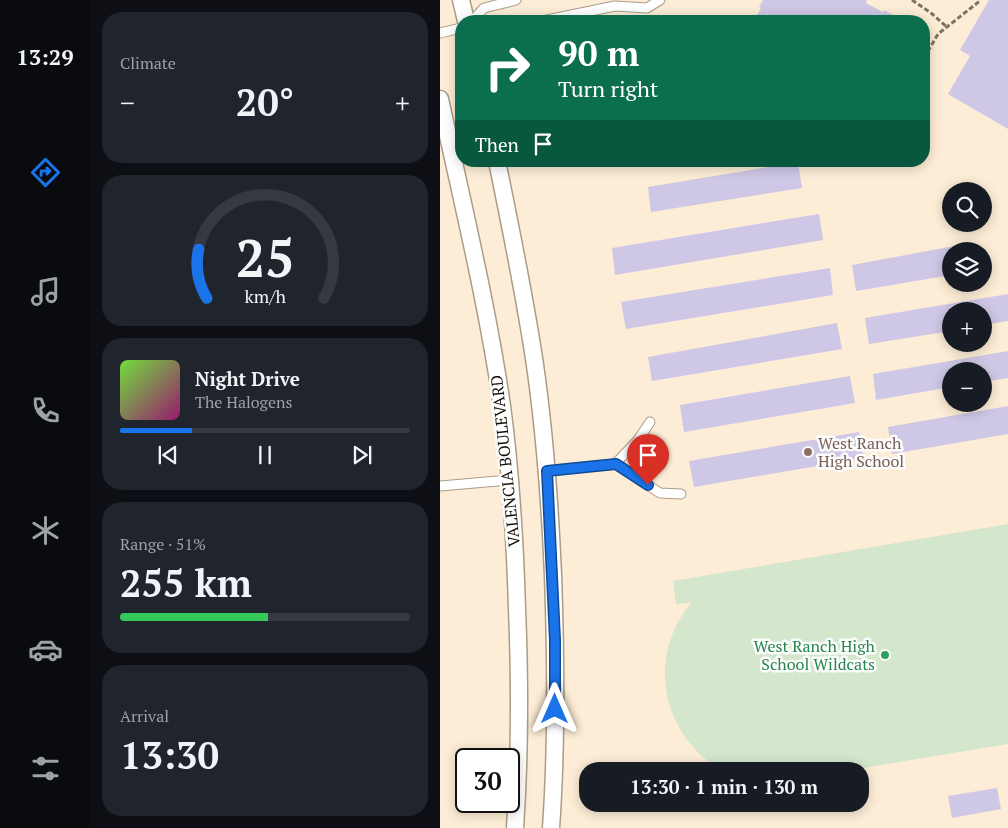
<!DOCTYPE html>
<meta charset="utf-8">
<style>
:root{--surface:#171b24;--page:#20242c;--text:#f1f3f6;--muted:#9ea1a6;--line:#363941;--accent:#1a73e8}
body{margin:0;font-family:"PT Serif",serif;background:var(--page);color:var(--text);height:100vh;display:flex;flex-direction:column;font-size:19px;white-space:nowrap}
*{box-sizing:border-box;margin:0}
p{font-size:16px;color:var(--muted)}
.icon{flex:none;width:28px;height:28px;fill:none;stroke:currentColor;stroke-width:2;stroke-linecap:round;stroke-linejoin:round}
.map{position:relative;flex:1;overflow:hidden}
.sheet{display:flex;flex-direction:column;gap:12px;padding:12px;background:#0d0f14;width:350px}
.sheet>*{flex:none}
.top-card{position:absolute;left:15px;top:15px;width:475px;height:152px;border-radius:20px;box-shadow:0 2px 12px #0003;background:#0b6e4f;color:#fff;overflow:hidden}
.buttons{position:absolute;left:502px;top:182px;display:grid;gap:10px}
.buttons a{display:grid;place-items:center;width:50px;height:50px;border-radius:50%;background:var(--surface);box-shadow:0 2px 12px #0003;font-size:25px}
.speed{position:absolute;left:15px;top:748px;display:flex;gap:10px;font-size:25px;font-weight:700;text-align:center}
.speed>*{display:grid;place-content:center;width:65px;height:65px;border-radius:50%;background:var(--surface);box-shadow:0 2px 12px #0003;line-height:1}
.speed .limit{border:2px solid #111;border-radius:8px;background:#fff;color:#111}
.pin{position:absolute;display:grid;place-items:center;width:42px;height:42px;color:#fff;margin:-51px -21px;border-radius:50% 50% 50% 0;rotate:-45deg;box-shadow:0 0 5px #0007}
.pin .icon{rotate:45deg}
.me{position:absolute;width:55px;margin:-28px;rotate:0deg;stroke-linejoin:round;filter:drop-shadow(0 0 4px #0008)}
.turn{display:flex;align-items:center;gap:18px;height:105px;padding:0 20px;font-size:22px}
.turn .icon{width:65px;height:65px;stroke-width:2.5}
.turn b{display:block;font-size:35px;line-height:42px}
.then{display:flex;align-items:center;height:48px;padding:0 20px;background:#0003;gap:10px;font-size:19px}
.big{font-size:38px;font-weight:600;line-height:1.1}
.sheet .tile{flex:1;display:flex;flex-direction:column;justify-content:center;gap:8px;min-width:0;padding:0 18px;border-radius:20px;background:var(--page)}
.sheet .dial{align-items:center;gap:0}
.dial svg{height:130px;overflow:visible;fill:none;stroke:var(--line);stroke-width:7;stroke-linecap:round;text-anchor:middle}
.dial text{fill:var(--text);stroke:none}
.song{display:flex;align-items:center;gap:15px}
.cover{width:60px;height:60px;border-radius:8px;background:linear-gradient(135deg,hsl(100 70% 55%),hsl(320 70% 35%))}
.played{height:5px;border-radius:2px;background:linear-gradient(90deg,var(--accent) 25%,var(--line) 25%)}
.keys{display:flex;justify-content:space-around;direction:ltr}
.heat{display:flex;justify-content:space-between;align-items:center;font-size:28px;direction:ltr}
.charge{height:8px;border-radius:4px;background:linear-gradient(90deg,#34c759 51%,var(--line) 0)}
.trip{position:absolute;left:139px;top:762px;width:290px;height:50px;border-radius:20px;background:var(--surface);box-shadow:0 2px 12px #0003;font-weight:600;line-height:50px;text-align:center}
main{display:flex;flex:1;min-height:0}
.tab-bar{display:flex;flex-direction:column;width:90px;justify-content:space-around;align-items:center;background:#090b0e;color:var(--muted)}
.tab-bar .icon{width:35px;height:35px}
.tab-bar .current{color:var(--accent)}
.tab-bar b{font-size:22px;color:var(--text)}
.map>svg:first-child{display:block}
.green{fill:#d4e7cd}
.building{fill:#cec7e5}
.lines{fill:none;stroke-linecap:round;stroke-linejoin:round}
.lane-casing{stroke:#ab9c87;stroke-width:11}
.street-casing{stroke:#ab9c87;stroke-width:19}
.path{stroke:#7d7365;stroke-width:3;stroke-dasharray:5 2.5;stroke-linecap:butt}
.lane{stroke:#fff;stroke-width:9}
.street{stroke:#fff;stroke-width:16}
.route-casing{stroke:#114b97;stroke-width:12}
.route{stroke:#1a73e8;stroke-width:9}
.education-dot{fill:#8d6e63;stroke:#fdfdfd;stroke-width:2}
.leisure-dot{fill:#2e9e5b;stroke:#fdfdfd;stroke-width:2}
.labels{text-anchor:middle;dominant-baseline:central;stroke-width:5;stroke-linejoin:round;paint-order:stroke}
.education-label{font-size:16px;fill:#785e54;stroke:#fdfdfd;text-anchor:start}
.street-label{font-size:16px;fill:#120d06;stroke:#fdfdfd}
.leisure-label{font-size:16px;fill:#27864d;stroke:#fdfdfd;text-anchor:end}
</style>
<main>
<nav class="tab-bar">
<b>13:29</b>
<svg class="icon current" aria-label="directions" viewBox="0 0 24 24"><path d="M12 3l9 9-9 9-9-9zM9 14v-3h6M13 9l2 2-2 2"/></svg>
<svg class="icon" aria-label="music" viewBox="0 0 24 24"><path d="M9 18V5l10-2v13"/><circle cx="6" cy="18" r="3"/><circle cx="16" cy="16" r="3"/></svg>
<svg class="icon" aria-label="phone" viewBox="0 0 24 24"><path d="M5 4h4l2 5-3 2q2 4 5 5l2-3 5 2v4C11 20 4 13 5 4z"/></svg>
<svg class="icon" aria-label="climate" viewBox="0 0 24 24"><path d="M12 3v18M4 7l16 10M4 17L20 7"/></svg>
<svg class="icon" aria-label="car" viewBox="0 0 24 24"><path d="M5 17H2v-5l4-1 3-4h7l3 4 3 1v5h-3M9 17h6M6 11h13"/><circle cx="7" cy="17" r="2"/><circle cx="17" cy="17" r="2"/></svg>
<svg class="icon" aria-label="filters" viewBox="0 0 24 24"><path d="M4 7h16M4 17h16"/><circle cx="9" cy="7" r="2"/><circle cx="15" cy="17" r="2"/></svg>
</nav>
<section class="sheet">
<div class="tile"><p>Climate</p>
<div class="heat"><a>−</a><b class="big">20°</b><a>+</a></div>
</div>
<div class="tile dial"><svg viewBox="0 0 100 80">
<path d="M14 69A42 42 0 1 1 86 69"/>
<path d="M14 69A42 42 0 0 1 9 39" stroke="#1a73e8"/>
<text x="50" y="56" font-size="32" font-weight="700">25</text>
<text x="50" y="72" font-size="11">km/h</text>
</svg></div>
<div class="tile">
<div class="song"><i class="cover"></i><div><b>Night Drive</b><p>The Halogens</p></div></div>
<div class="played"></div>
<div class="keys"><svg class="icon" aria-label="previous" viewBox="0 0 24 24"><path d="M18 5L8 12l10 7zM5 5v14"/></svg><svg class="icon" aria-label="pause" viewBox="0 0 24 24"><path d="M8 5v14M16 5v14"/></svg><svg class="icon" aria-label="next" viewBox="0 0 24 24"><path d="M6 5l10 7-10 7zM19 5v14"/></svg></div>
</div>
<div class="tile"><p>Range · 51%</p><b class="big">255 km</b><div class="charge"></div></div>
<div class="tile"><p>Arrival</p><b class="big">13:30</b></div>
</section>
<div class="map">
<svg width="568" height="828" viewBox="0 0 568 828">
<rect width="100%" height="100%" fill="#fdedd6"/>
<!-- green -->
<path class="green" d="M568,524V744L405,771H284C273,765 262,758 254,748C216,706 215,645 252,602L236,604L233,581Z"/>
<!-- building -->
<g class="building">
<path d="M323,0H427L426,3L443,12L444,10L464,21H314L321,8L319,7Z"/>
<path d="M549,0H568V129L508,94L530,56L520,50Z"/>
<path d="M358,162L362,188L211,212L208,187Z"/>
<path d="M379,214L383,240L175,275L172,248Z"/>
<path d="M525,244L526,251H511V275L416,291L412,265Z"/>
<path d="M390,268L393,295L186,329L181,302Z"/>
<path d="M568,294V321L544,325V311H511V331L429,344L425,318Z"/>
<path d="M397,323L402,349L212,381L208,357Z"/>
<path d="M568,351V378L544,382V371H511V387L436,400L433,374Z"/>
<path d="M410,376L415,403L244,432L240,405Z"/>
<path d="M568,406V434L452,454L448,427Z"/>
<path d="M419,432L424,458L254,487L249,461Z"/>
<path d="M557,788L561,809L512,818L508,796Z"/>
</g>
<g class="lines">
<!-- lane casing -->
<g class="lane-casing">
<g id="lane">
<path d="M32,21L44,8L76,0"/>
<path d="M102,21L175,6L207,8L220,0"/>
<path d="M0,33L21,28"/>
<path d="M175,464L220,493L241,494"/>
<path d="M107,471L175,464L198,440L210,422"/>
<path d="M0,486L69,480"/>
</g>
</g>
<!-- street casing -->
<g class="street-casing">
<g id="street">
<path d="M21,0L26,21"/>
<path d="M0,99C22,201 47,303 62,406C71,473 75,542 77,609C80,682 80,755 75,828"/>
<path d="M57,161C71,229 85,297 95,365C105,435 110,505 113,575C116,660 117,744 111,828"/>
</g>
</g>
<!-- path -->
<g class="path">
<path d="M472,0L491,13L507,27"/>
<path d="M484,58L498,34L541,0"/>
</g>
<!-- lane -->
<use href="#lane" class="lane"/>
<!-- street -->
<use href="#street" class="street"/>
</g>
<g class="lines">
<!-- route casing -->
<g class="route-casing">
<path id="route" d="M115,709V640L107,471L176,464L208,485"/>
</g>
<!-- route -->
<use href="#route" class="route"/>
</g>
<!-- markers -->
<circle class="education-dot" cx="368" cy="452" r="5"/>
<circle class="leisure-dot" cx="445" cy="655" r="5"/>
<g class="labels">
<!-- education labels -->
<g class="education-label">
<text x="378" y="443">West Ranch<tspan x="378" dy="18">High School</tspan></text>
</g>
<!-- street labels -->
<g class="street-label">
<text transform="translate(65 461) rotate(-96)">VALENCIA BOULEVARD</text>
</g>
<!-- leisure labels -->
<g class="leisure-label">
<text x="435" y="646">West Ranch High<tspan x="435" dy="18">School Wildcats</tspan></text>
</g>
</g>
</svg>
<div class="buttons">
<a><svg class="icon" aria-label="search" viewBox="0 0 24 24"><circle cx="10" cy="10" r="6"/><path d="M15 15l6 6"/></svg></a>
<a><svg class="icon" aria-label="layers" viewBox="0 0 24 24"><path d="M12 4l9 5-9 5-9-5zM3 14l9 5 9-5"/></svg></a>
<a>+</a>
<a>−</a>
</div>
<div class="speed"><div class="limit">30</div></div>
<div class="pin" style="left:208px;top:485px;background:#d93025"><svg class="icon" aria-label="arrive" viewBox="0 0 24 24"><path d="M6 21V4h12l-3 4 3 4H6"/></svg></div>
<svg class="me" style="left:115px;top:709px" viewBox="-20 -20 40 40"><path d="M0-17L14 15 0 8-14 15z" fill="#1a73e8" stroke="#fff" stroke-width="4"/></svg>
<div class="trip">13:30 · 1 min · 130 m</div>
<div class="top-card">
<div class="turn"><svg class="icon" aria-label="right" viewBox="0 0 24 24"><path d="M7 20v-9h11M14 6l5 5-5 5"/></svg><div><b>90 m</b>Turn right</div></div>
<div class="then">Then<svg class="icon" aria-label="arrive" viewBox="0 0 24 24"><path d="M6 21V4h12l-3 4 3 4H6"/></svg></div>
</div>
</div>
</main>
